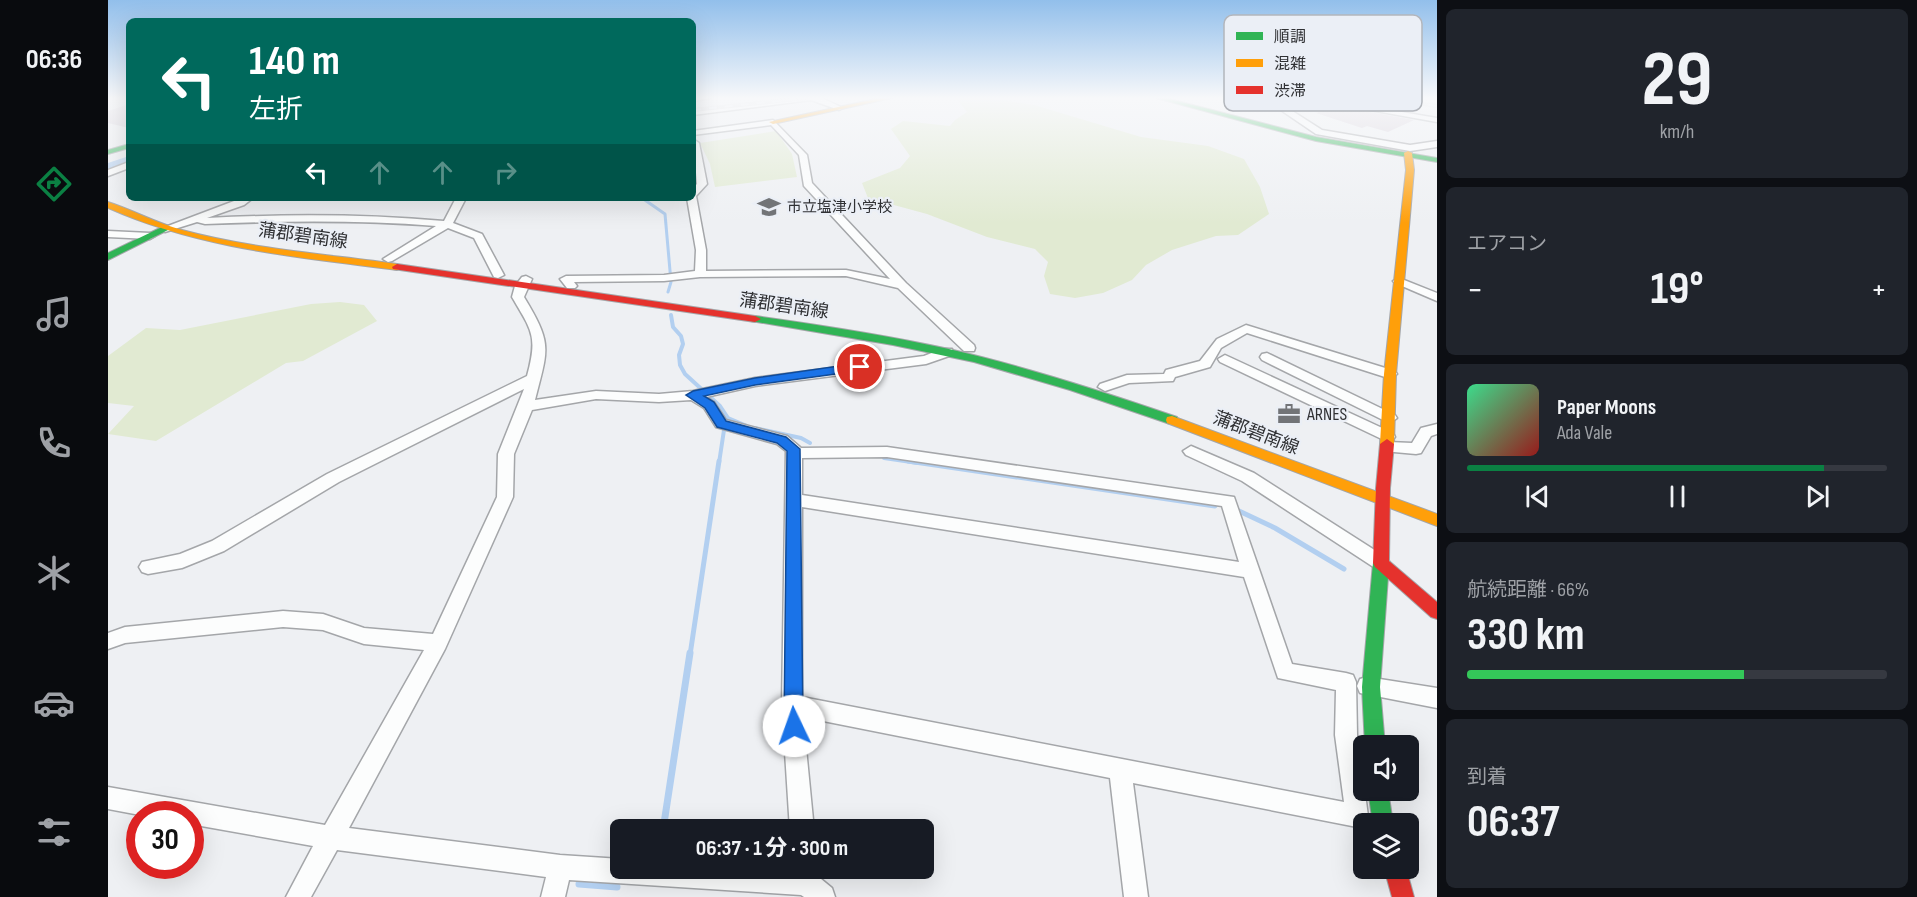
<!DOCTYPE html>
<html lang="ja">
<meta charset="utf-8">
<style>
:root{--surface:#171b24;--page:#20242c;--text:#f1f3f6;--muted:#9ea1a6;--line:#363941;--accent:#0b8043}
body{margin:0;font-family:"Sofia Sans Condensed","Noto Sans JP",sans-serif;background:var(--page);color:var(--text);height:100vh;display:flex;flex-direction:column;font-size:22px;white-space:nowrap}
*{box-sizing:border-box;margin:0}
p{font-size:20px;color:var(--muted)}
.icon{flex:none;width:33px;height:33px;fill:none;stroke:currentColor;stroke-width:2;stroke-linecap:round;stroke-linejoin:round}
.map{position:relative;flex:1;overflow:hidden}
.details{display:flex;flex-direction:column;gap:9px;padding:9px;background:#0d0f14;width:480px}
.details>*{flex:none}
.top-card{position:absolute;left:18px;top:18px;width:570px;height:183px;border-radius:9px;box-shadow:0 6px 24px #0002;background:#00695c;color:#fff;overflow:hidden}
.tools{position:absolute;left:1245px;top:735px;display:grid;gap:12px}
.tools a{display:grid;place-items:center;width:66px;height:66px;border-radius:9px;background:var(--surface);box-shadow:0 6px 24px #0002;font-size:30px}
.speed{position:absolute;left:18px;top:801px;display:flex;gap:12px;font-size:30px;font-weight:700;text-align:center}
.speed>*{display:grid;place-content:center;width:78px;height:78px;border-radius:50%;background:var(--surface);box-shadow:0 6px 24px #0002;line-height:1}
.speed .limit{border:9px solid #d22;background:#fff;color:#111}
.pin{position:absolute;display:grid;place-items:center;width:51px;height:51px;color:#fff;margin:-26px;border:3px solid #fff;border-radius:50%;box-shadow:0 2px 6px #0007}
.me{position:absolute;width:66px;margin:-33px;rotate:357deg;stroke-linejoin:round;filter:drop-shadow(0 0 4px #0008)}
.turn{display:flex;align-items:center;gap:21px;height:126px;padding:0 24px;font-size:27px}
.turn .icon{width:78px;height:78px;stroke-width:2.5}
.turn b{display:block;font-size:42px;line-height:51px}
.lanes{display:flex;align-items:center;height:57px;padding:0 24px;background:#0003;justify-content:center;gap:30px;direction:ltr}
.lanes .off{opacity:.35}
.big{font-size:45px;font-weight:700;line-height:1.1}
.details .card{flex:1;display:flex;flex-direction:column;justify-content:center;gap:9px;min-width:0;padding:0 21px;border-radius:9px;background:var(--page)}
.details .dial{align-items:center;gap:0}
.dial b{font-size:78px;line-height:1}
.song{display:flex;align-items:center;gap:18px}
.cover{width:72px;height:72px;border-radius:9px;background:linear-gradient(135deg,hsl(150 70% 55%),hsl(0 70% 35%))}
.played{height:6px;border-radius:3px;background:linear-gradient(90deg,var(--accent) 85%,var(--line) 85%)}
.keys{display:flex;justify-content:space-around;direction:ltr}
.heat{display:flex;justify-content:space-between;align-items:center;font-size:33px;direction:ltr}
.charge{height:9px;border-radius:4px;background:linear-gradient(90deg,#34c759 66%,var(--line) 0)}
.trip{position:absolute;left:502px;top:819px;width:324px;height:60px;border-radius:9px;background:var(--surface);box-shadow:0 6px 24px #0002;font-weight:700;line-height:60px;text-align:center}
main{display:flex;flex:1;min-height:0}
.dock{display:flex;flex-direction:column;width:108px;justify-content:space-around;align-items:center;background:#090b0e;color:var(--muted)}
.dock .icon{width:42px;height:42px}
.dock .current{color:var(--accent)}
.dock b{font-size:27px;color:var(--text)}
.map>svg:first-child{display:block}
.green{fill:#e1ead2}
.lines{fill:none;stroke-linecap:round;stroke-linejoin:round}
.stream-far3{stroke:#b2cff0;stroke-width:3}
.stream-far2{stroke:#b2cff0;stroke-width:4}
.stream-far1{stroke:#b2cff0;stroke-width:5}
.stream{stroke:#b2cff0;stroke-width:7}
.river{fill:#b2cff0;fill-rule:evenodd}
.building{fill:#d6ced7}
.street-casing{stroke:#a4a6a9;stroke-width:3}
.fast-casing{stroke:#a4a6a9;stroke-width:2}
.slow-casing{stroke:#a4a6a9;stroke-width:2}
.jam-casing{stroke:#a4a6a9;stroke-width:2}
.street{fill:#fcfdfd;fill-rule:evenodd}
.fast{fill:#30b455;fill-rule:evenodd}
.slow{fill:#ff9f0a;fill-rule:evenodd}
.jam{fill:#e5322d;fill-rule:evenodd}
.rail-casing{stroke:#d6d6d7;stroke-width:4}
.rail{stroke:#ebeff6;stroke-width:2;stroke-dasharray:8;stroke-linecap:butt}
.route{fill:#1a73e8;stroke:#114b97;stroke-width:1.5}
.labels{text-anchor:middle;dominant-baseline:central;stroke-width:4.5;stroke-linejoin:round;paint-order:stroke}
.far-poi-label{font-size:15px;fill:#303134;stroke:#ebeff6;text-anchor:start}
.street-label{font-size:18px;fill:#303134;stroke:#ebeff6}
.poi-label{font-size:18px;fill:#303134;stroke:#ebeff6;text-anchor:start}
.key{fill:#ebeff6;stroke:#b3b6bc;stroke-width:1.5}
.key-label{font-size:16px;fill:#303134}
</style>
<main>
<nav class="dock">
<b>06:36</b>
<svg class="icon current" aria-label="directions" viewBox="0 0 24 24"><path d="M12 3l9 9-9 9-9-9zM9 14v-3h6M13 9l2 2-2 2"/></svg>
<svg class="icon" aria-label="music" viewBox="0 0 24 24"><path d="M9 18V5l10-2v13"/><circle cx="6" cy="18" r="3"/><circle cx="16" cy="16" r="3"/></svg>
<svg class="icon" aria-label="phone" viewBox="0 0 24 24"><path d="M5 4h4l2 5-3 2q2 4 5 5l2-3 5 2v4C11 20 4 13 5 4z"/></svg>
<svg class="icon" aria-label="climate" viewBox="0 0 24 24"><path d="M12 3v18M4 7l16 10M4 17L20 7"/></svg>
<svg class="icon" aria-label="car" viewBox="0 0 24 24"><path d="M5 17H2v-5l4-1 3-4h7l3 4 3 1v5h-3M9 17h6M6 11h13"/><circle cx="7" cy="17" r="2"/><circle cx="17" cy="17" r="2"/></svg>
<svg class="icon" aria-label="filters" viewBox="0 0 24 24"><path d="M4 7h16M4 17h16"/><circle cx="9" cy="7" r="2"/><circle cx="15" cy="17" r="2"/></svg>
</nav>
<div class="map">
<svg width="1329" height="897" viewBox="0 0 1329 897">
<rect width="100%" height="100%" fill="#eef0f3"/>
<!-- green -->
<g class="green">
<path d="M848,98H879L926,105L1033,137L1100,146L1136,159L1152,187L1161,214L1130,235L1108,236L1064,250L1038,265L1024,280L995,293L967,298L942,294L936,276L940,262L927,249L879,237L819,214L760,198L754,183L792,168L802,156L783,129L795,121L842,126L847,120L859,112Z"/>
<path d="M668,131L684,154L689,177L607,187L602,164L592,143Z"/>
<path d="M232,302L256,305L269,321L195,361L178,363L48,441L0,434L26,406L0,403V356L38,328L72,330L203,304Z"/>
</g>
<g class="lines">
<!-- stream-far3 -->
<path class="stream-far3" d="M534,198L557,214L563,282L560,292"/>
<!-- stream-far2 -->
<g class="stream-far2">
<path d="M563,315L565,327L573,336L575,344L571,355L572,365L577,374L612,406L620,418L639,426"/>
<path d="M647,428L693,438L702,443"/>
<path d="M776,458L810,463"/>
<path d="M611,463L616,430"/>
</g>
<!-- stream-far1 -->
<g class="stream-far1">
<path d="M800,461L1107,506"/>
<path d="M1131,511L1167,528L1236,569"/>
<path d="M582,655L611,461"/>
</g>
<!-- stream -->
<g class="stream">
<path d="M555,830L582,653"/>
<path d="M471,884L509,887"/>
</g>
<!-- river -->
<path class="river" d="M21,156V166L0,173V163Z"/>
</g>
<!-- building -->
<g class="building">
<path d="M21,104V128L0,123V111Z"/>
<path d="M1229,106L1306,120L1280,132L1259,126L1254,128L1208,113Z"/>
</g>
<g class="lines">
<!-- street casing -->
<g class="street-casing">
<g id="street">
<path d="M585,98H602L585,101Z"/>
<path d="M687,98H714L735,108L731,110L703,100L585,115V111Z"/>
<path d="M1155,98H1164L1214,130L1302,145L1329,141V147L1302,151L1208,134Z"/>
<path d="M1195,98H1211L1329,118V122Z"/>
<path d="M665,120L699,155L704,183L798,283L866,345L867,348L866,351H856L790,288L738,276L592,277L556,281L466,282L469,286L467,288H459L452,279L458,276L556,275L587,271L588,250L579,198H585V188L589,184L585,139L591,143L599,184L588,196L598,250V271L738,270L782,279L696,186L691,155L663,125L585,135V131Z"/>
<path d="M21,162V168L0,176V170Z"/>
<path d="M134,198H145L136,205L99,218C179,214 257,214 336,221L348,198H358L345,223L374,234L396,275L390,278L386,277L366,238L340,228L284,261L280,262L275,259L328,226C251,220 174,221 97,224L89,222L57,232L52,229Z"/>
<path d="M0,231L42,233L47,236L42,239L0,237Z"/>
<path d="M418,276L424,279L416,297C445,345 440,348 427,400L488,391L551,394L585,391L647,378L816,356L834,349H844L845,352L844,355L818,364L647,386L598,397L606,402L618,420L679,436L693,448L779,447L1126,497L1184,664L1238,673L1245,675L1248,682L1249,735L1260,816L1257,824L1249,827L1025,783L1040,897H1016L1002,778L695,717L706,830H682L674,705L678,451L669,444L608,427L596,408L583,400L551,402L488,399L424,410L406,454L405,497L337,649L241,828L452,855L513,859V868H661L698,871L707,874L724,888L727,897H696L693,895L461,880L457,897H433L438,877L229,850L203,897H178L205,846L82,824V814L32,815L0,809V787L217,825L316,650L256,644L215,630L175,627L17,643L0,649V633L17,627L175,611L215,614L256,628L325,634L389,497L390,454L416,389L231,482L116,551L74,568L40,574L34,572L31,567L34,562L72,554L104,541L219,474L419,376C430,336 424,331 404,297L407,286L414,277ZM779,457L1114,506L1131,562L694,495V458ZM694,507L1136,577L1170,678L1228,690L1227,735L1236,802L694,697Z"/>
<path d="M1291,278L1329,293V301L1287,283L1285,281Z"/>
<path d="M1138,325L1287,371L1289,374L1282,378L1277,377L1139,333L1113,348L1102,367L1067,377L1065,381L1021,383L997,391L990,387L992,384L1019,375L1056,374L1058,370L1092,361L1109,339Z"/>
<path d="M1159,353L1287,415L1289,418L1282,423L1277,421L1154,360L1152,357L1154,354Z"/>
<path d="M1117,355L1285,433L1287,437L1281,442L1304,443L1313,428L1329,424V434L1323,436L1313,453L1308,454L1275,451L1273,447L1280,442L1112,362L1110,359Z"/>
<path d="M1083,446L1146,473L1279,558L1282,563L1279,568L1273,570L1267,568L1134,481L1078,455L1075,451Z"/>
<path d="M1259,677L1329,688V708L1252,693L1249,686L1252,679Z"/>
</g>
</g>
<!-- fast casing -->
<g class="fast-casing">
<g id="fast">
<path d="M1048,98H1058L1208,137L1329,158V162L1208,141Z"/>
<path d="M21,144V148L0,154V150Z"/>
<path d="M54,227L62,229L0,260V253Z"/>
<path d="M647,316C712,325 777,335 841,349C918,367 994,391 1069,417L1070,420L1064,424L1059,423L962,390L866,362L785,345L643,321L641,319Z"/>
<path d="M1273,557L1279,559L1281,563L1272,687L1277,746H1257L1254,687L1265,563L1267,559Z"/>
<path d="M1260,790H1280L1285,824H1265Z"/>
</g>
</g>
<!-- slow casing -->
<g class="slow-casing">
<g id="slow">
<path d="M772,98H784L665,124L661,122Z"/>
<path d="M1300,151L1304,153L1306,170L1288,374L1286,444L1279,449L1272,444L1276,374L1298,170L1296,153Z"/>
<path d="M0,202C25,210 48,223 74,230C144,249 217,254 289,264L294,267L289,270C190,257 92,249 0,208Z"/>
<path d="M1064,416L1329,514V526L1059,423L1058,420L1059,417Z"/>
</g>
</g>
<!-- jam casing -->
<g class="jam-casing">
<g id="jam">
<path d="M289,264L647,316L653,319L647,322L285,269L284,267Z"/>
<path d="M1279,439L1286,444L1282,488L1281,561L1329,602V619L1323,617L1267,567L1265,563L1268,488L1272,444Z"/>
<path d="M1276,868H1298L1306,897H1284Z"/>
</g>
</g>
<!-- street -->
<use href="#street" class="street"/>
<!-- fast -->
<use href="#fast" class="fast"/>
<!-- slow -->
<use href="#slow" class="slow"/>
<!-- jam -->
<use href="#jam" class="jam"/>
<!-- rail casing -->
<g class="rail-casing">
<g id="rail">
<path d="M1273,98L1329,106"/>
<path d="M585,110L698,98"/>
</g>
</g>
<!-- rail -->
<use href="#rail" class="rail"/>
</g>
<!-- sky -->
<linearGradient id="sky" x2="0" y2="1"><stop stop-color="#92bfeb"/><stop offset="0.44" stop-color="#f7f8fa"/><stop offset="1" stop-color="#f7f8fa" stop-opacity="0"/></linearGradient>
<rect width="1329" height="223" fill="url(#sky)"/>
<!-- route -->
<path class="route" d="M752,363L758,367L757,370L647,385L596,396L606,402L618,421L678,437L692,449L695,726L693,732L686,735L679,732L676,726L679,451L669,443L609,427L597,408L578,395L585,391L647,378Z"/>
<!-- icons -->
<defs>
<g id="school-bare" transform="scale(1.8)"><path d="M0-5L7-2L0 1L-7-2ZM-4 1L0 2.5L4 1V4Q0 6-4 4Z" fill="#727477" stroke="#ebeff6" stroke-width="2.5" paint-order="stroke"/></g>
<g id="office-bare" transform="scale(1.8)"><path d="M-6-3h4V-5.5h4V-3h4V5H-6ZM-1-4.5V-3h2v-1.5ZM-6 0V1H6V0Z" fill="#727477" stroke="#ebeff6" stroke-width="2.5" paint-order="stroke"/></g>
</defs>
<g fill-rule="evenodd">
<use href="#school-bare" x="661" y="207"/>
<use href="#office-bare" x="1181" y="414"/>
</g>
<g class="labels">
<!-- far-poi labels -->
<g class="far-poi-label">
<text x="679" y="207">市立塩津小学校</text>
</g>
<!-- street labels -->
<g class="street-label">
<text transform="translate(195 236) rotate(8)">蒲郡碧南線</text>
<text transform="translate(676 306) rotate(8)">蒲郡碧南線</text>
<text transform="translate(1148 433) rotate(21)">蒲郡碧南線</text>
</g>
<!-- poi labels -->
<g class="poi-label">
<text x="1199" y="414">ARNES</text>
</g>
</g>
<!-- legend -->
<rect x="1116" y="15" width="198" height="96" rx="9" class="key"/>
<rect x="1128" y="32" width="27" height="8" fill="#30b455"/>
<rect x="1128" y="59" width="27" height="8" fill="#ff9f0a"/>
<rect x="1128" y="86" width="27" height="8" fill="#e5322d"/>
<g class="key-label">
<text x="1166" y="42">順調</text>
<text x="1166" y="69">混雑</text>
<text x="1166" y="96">渋滞</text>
</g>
</svg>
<div class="tools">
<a><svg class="icon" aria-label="sound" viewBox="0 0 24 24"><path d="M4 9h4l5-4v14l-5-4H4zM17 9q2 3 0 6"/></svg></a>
<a><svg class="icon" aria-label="layers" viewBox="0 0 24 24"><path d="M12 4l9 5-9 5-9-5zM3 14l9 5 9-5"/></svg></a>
</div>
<div class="speed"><div class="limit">30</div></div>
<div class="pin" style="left:752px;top:367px;background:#d93025"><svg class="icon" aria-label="arrive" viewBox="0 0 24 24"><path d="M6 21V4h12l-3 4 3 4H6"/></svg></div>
<svg class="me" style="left:686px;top:726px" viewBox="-20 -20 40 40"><circle r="19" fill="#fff"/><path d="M0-13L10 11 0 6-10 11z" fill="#1a73e8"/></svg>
<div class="trip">06:37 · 1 分 · 300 m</div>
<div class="top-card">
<div class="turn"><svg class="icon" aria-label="left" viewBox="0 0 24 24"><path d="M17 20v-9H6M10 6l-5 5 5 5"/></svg><div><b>140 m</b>左折</div></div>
<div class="lanes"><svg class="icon" aria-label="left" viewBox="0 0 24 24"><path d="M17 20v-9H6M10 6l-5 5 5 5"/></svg><svg class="icon off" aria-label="ahead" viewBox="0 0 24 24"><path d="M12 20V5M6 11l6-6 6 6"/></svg><svg class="icon off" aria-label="ahead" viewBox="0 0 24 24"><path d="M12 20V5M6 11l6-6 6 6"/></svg><svg class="icon off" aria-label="right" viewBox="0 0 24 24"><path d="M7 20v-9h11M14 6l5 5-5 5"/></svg></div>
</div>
</div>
<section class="details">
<div class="card dial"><b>29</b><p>km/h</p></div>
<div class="card"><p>エアコン</p>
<div class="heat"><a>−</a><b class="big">19°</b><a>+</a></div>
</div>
<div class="card">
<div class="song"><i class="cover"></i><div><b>Paper Moons</b><p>Ada Vale</p></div></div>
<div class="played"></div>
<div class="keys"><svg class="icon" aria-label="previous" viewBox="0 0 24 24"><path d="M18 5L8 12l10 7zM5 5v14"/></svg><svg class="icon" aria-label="pause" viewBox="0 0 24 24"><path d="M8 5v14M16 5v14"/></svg><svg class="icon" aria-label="next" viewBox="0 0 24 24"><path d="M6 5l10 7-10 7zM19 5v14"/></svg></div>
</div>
<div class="card"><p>航続距離 · 66%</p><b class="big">330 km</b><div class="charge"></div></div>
<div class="card"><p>到着</p><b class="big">06:37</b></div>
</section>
</main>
